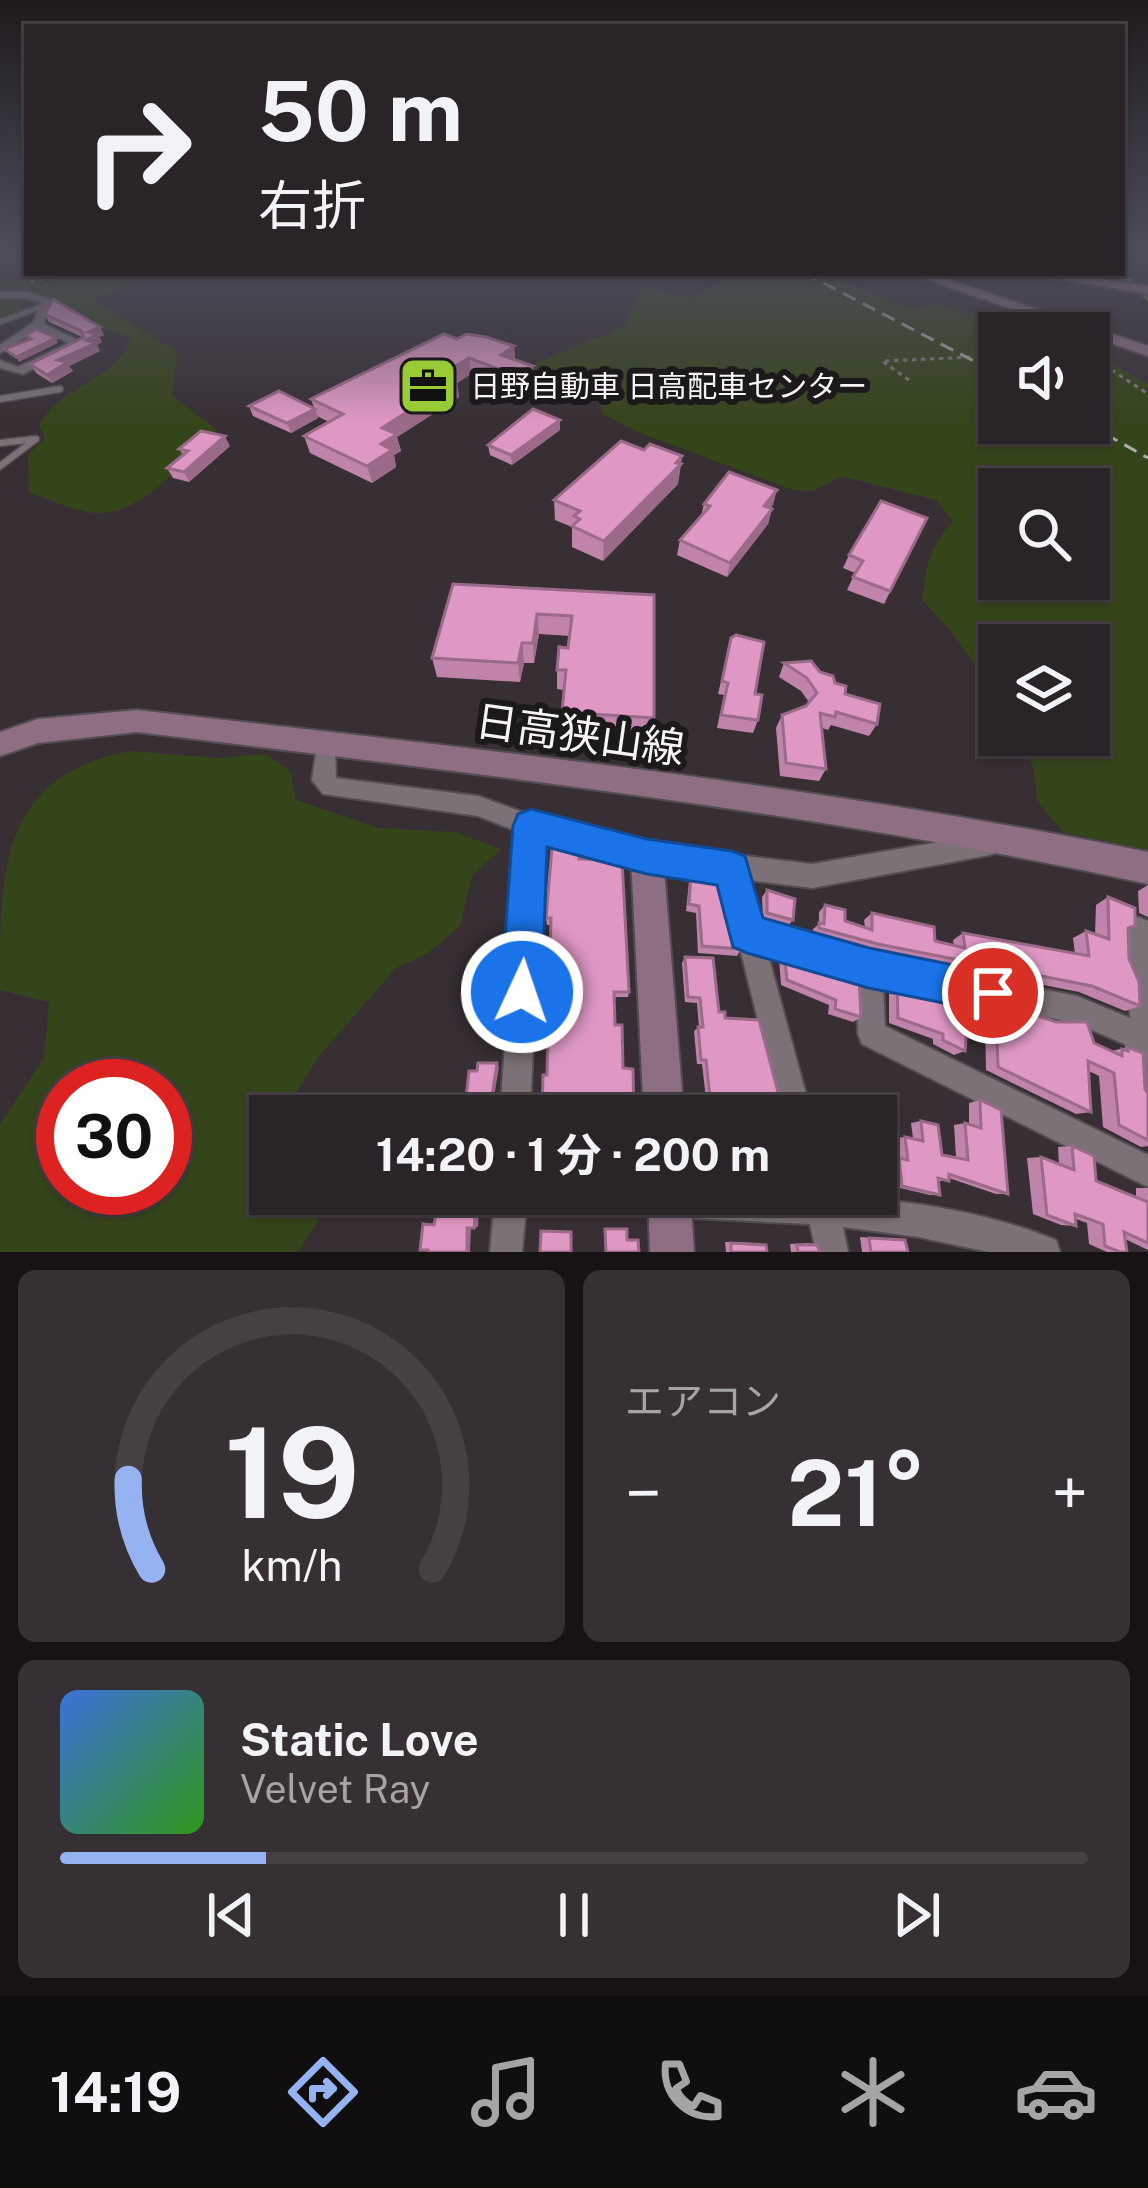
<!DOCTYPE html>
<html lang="ja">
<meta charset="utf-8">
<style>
:root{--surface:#2a2327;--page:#362f33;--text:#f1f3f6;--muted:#a5a4a7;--line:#464044;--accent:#95b2f1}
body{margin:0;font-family:"Public Sans","Noto Sans JP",sans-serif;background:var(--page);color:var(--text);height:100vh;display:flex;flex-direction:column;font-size:45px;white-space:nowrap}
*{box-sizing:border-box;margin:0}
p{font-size:39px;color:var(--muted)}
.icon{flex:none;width:66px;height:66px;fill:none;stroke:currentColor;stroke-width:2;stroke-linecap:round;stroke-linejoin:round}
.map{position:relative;height:1252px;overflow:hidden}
.details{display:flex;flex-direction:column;gap:18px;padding:18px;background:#171315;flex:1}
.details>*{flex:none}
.top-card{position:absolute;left:24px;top:24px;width:1101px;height:252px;border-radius:0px;box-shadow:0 3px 9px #0004,0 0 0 3px var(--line);background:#2a2327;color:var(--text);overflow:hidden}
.fabs{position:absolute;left:978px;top:312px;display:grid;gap:24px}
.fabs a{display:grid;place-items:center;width:132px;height:132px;border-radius:0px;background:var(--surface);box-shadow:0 3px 9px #0004,0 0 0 3px var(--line);font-size:60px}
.speed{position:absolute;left:36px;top:1059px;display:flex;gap:24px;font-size:60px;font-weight:700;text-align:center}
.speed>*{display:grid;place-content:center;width:156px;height:156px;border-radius:50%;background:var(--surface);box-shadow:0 3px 9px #0004,0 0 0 3px var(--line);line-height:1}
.speed .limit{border:18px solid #d22;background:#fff;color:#111}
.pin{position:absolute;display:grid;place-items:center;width:102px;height:102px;color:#fff;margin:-51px;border:6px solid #fff;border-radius:50%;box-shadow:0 3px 12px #0007}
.me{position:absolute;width:132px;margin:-66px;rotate:3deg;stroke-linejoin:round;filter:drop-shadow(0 0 9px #0008)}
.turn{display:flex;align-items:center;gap:42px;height:252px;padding:0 36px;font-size:54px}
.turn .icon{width:156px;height:156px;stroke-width:2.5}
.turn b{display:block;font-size:84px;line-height:102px}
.big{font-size:90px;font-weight:700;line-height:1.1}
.details .tile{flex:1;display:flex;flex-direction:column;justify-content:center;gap:18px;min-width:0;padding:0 42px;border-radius:18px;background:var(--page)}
.details .dial{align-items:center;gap:0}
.dial svg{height:312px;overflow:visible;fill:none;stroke:var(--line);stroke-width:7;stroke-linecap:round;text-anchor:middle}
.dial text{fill:var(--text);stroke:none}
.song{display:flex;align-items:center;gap:36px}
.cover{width:144px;height:144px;border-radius:18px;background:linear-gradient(135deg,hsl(220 70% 55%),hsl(110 70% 35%))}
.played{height:12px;border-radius:6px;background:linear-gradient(90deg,var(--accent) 20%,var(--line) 20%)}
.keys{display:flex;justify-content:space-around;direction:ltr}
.heat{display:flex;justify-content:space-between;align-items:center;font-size:66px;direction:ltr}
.details .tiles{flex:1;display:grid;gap:18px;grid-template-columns:1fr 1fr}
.tile:last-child{grid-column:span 2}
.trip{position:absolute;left:249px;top:1095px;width:648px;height:120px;border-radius:0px;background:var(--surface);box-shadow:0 3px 9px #0004,0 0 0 3px var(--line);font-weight:700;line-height:120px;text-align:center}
.tabs{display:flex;height:192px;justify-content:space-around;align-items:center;background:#110e10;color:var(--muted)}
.tabs .icon{width:84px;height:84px}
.tabs .active{color:var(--accent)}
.tabs b{font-size:54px;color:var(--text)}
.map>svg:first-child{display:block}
.green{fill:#35451a;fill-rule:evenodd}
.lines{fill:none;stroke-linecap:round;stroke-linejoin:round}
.stream{stroke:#718c46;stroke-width:3}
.lane-far1-casing{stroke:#534c50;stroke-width:8}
.lane-casing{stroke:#534c50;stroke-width:9}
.street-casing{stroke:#534c50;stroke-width:4}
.secondary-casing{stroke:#534c50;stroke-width:4}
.primary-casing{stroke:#534c50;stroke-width:5}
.path{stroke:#80797d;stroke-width:3;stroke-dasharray:4.5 4.5;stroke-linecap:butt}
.lane-far1{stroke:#7b7177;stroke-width:4.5}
.lane{stroke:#7b7177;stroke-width:6}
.street{fill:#7b7177;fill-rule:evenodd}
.secondary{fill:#8d6e82;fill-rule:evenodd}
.primary{fill:#a06c8d;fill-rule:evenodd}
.rail{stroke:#b0a9ad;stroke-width:3;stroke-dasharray:14 8;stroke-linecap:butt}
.wall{fill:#c083a9}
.shaded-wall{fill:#9c6a89}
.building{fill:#df98c4;stroke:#9c6a89;stroke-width:3}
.route{fill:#1a73e8;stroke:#114b97;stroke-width:3}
.labels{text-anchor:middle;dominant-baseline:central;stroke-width:12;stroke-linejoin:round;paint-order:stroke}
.far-poi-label{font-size:30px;fill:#f8f3f6;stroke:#1c191b;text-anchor:start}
.near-street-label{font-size:42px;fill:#f8f3f6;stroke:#1c191b}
</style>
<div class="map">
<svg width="1148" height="1252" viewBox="0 0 1148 1252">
<rect width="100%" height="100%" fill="#382f34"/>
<!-- green -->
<g class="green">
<path d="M68,273H161L93,300L177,352L172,396L217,430C185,459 149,509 103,513C81,515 50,499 29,493L28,454L45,439L39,425C64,381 116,383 131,337L98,327L70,306L57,303L53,296L19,304L20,312L0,319V282Z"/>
<path d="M725,273H824L914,311L932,303L1023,333H999V423H1089V362L1107,361L1148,384V851L1063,832L1037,801L1033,766L1016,735H1089V645H999V700L951,631L922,600C926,567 930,546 953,521L936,500L841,476L814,491L793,490L638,432L602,414L601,399L520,370L625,326L640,288L692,297L730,276ZM999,489H1089V579H999Z"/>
<path d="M130,751L218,758L266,754L290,771L296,800L378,828L454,832L501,849L472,876L460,926L428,953L396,968L320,1055L288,1105L293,1116H270V1194H323L317,1222L298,1252H0V1124L44,1058L49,1002L0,990C0,868 0,776 130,751ZM63,1086H165V1188H63Z"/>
</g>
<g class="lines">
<!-- stream -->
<path class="stream" d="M1092,273L1130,280L1148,300"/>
<!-- lane-far1 casing -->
<g class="lane-far1-casing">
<path id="lane-far1" d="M0,322L46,305"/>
</g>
<!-- lane casing -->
<g class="lane-casing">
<g id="lane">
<path d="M0,399L60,389"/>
<path d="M0,443L36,439L0,466"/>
</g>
</g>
<!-- street casing -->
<g class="street-casing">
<g id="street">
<path d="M0,292H28L51,300L44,324L84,343L23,374L0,368V360L18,367L69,343L39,329L0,353V345L33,323L41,303L27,298H0Z"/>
<path d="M325,736L332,739L335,745L336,778L478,796L531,815L647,844L812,864L990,833L998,836L1002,844L998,852L990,855L812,888L747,880L759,924L869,955L1077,996L1130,1018L1125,930L1129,921L1138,917L1148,921V1107L1138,1102L1133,1092L1131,1047L1076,1023L883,984L885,1026L1148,1155V1187L862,1044L858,1034L856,977L767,951L812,1116H782L722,877L647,868L542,840L530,1116H500L519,832L478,816L323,794L312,780L318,739Z"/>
<path d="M495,1194C566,1194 638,1194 709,1194C825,1194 946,1195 1056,1240L1060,1252H989L918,1237L843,1227L848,1252H816L810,1224L526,1210L522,1252H490Z"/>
</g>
</g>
<!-- secondary casing -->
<g class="secondary-casing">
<g id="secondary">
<path d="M908,273H927L1148,346V356Z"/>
<path d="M137,710C476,749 814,784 1148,852V884C814,811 476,774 137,732L38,743L0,756V732L38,719Z"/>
<path d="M647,841L658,845L663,856L684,1116H644L631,856L636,845Z"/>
<path d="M648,1194H690L694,1252H650Z"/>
</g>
</g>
<!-- primary casing -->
<g class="primary-casing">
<path id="primary" d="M1025,273H1062L1148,286V294Z"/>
</g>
<!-- path -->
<g class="path">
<path d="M30,282L81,273"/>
<path d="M1000,321L1045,331"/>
<path d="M1089,355L1148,394"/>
<path d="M1091,355L1111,353"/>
<path d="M909,380L882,361L999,356"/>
</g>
<!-- lane-far1 -->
<use href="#lane-far1" class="lane-far1"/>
<!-- lane -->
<use href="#lane" class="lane"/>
<!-- street -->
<use href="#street" class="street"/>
<!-- secondary -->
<use href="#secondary" class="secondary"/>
<!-- primary -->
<use href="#primary" class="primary"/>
<!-- rail -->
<g class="rail">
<path d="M804,273L999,374"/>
<path d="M1086,423L1148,458"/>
</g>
</g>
<!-- wall -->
<g class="wall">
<path d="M45,314L100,327L104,335L99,337L102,342L97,345L100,351L69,366L73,371L52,383L36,373L30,364L82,337L49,322Z"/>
<path d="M457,339L514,346L515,360L533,366L534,382L519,392L471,374L457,383L459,397L397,437L401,451L394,455L396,467L372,483L310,453L304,436L329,422L317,416L318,418L291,433L253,416L249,406L314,408L311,399Z"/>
<path d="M560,430L512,465L490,455L488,445Z"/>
<path d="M230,446L189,482L173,478L167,468L183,455L179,449Z"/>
<path d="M644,450L682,456L678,484L603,561L572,547V527L555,520L554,500Z"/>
<path d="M777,490L770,509H772L768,524L727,577L677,555L680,540L701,516L704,504Z"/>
<path d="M927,518L884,604L847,590L855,573L843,568L849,555Z"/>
<path d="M453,584L654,595V718L651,736L562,731L564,690L557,689V670L568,648L570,636L539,634L534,663H524L520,682L437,677L432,658Z"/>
<path d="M731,638L755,694L758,720L753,733L717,728L724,695L718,694Z"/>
<path d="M784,663L820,672L835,683L877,724L869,736L831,725L828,730L822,728L826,769L819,781L780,776L776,728L782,715L806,706L809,702L801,691L779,677Z"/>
<path d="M579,859L629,992L628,997H615V1025L623,1068L547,1075L551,925H547L546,918Z"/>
<path d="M691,874L725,917L741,949L737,956L698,953L696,913L686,911L689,882Z"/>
<path d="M1148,885V917L1139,913L1138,891Z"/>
<path d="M767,890L793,920L787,927L763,920L762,897Z"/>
<path d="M1108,897L1135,926L1128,930L1129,959L1140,1006L1125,1011L1079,992L1004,977L1003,973L985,968L979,972L870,951L813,935V929L819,924V912L825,905L845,921L865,927L864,920L872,913L935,941L954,945L953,940L963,933L1075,954L1073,938L1086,931L1095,934L1096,905Z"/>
<path d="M784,953L861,1017L853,1022L828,1014L829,1005L781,985L779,959Z"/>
<path d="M685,957L719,1012L725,1018L784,1115L788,1116H708L702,1064H697L694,1031L699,1027L697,1003L685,1002L682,963Z"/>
<path d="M897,984L965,1051L954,1055L933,1044V1039L889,1023V990Z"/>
<path d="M1014,1008L1112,1051L1127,1047L1148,1094V1146L1141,1147L1103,1127L1099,1076L1089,1071L1091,1112L1076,1114L986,1070L985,1019Z"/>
<path d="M980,1100L1008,1194H996L949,1178V1181H939L940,1195H930L892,1186L889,1159L898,1158L896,1138L905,1137L913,1138L911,1123L921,1121L942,1155L956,1157L954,1125L965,1123L969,1124V1103Z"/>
<path d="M1072,1146L1096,1181L1136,1197V1188H1148V1250L1125,1239L1127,1252H1107L1089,1244L1087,1223L1076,1219V1226L1061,1225L1033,1214L1027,1158L1041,1157L1059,1164L1058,1147Z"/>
<path d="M860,1237L905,1240L908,1252H862Z"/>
<path d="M725,1242L759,1243L766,1245L767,1252H726Z"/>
<path d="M809,1243L817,1245L820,1252H791L790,1244Z"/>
</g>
<!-- shaded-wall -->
<g class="shaded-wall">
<path d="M100,327L104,335L99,337L102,342L97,345L100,351L69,366L73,371L52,383L47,375L58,360L86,340L88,332Z"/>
<path d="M56,338L58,343L19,362L16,357Z"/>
<path d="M514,346L515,362L501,355Z"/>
<path d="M469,358L471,374L457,383L459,397L397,437L401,451L394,455L396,467L372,483L367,466L382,428L441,375Z"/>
<path d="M533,366L534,382L519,392L518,376Z"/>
<path d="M315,409L318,418L291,433L287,423Z"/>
<path d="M560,420V430L512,465L511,455Z"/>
<path d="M225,436L230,446L189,482L184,472Z"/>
<path d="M682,456L678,484L603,561L604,541Z"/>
<path d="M777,490L773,505L760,521L764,506Z"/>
<path d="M772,509L768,524L727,577L730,563Z"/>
<path d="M537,614L539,634L534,663L533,643Z"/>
<path d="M522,643L524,663L520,682L518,663Z"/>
<path d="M497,1063L499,1067L491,1116H489Z"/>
<path d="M477,1194H480L478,1227L474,1228Z"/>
<path d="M471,1227L470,1252H467V1228Z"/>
</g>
<!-- building -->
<g class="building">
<path d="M53,299L100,327L88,332L97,334L86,340L96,343L58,360L68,362L47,375L30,364L84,337L81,331L45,314Z"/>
<path d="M36,329L56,338L16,357L4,349L31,339L26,336Z"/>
<path d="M444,334L457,339L467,334L486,337L514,346L501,355L533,366L518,376L469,358L441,375L456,381L382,428L397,434L381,444L392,450L367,466L304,436L343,414L311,399Z"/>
<path d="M279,391L315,409L287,423L249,406Z"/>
<path d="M533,409L560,420L511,455L488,445Z"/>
<path d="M201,431L225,436L184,472L167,468L188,451L179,449Z"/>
<path d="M621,441L644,450L650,444L682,456L676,463L681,464L604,541L572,526L580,519L574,516L580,511L554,500Z"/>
<path d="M729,472L777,490L764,506L772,509L730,563L680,540L710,506L704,504Z"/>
<path d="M881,501L927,518L890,591L853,577L863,561L849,555Z"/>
<path d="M453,584L654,595V718L562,712L566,670H557L559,647L568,648L572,616L537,614L533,643H522L518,663L432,658Z"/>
<path d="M736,635L764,642L755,694L762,695L758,720L721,715L728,683L722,681L731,638Z"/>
<path d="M811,661L820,672L833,676L835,683L846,686L845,694L880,704L877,724L836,712L835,717L820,713L826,769L786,763L782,715L806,706L817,693L807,678L784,663Z"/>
<path d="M552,848H579V859L622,860L629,992H614L615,1025H622L623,1068L633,1069L634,1116H542L543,1075H547L551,918H546Z"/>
<path d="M691,874L724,880L725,917L733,918L741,949L702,946L699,906L689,904Z"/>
<path d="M767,890L795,899L793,920L767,913Z"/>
<path d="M1108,897L1135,908V926L1128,928L1129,959L1139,982L1140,1006L1092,986L1016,971L1015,967L988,961L989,966L878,944L819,928V923L824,924L825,905L845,910V921L872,930V913L934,927L935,941L965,948L963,933L1089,956L1086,931L1109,939Z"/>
<path d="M784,953L859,978L861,1017L835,1009L836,1000L787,980Z"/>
<path d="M685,957L713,958L719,1012H725V1018L759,1020L784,1115L788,1116H712L706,1060H701L698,1027H703L700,998L688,997Z"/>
<path d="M897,984L968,1013L965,1051L943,1040V1034L898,1018Z"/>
<path d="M1014,1008L1056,1022H1087L1094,1043L1122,1056V1049L1128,1051L1127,1047L1143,1053L1145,1089L1148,1094V1140L1119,1125L1114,1073L1088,1061L1091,1112L998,1067L996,1014L1003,1016L1002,1011L1014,1016Z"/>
<path d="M478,1063H497L489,1116H464L469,1071H477Z"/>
<path d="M980,1100L1001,1110L1008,1194L949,1174V1181L938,1178L940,1195L902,1186L899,1158L908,1160L905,1137L923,1141L921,1121L938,1125L942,1155L968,1160L965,1123L981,1128Z"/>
<path d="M1072,1146L1094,1156L1096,1181L1148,1202V1243L1124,1232L1127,1252H1120L1105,1246L1103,1224L1075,1214L1076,1226L1047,1215L1041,1157L1074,1170Z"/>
<path d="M439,1194H477L474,1228H467V1252H428V1250H420L423,1224L434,1225Z"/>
<path d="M605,1229H627V1240H638L639,1252H606Z"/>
<path d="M541,1231L571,1232V1252H540Z"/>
<path d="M869,1238L905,1240L908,1252H871Z"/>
<path d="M731,1243L766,1245L767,1252H731Z"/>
<path d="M797,1245H817L820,1252H798Z"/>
</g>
<!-- sky -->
<linearGradient id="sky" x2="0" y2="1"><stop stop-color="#1f1a1d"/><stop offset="0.59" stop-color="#4d4d5c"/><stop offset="1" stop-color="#4d4d5c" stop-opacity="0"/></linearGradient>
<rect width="1148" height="424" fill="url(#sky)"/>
<!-- route -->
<path class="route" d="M531,809L647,839L732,851L745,856L763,918L869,948L993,973L1008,979L1014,993L1008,1007L993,1013L869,988L747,953L733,947L717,885L647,874L547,847L542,992L536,1006L522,1012L507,1006L501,992L513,826L518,814Z"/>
<!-- icons -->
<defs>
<g id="office-square" transform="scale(3)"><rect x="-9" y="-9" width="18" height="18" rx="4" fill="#99cb36" stroke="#1c191b"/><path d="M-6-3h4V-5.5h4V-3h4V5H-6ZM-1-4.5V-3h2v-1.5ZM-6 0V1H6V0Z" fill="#111"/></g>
</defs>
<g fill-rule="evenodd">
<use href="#office-square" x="428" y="386"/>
</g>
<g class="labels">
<!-- far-poi labels -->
<g class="far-poi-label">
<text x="470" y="386">日野自動車 日高配車センター</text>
</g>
<!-- near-street labels -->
<g class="near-street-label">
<text transform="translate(580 734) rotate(8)">日高狭山線</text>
</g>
</g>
</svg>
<div class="fabs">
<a><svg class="icon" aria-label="sound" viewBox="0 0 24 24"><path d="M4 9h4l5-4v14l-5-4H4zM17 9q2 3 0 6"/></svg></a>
<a><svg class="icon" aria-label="search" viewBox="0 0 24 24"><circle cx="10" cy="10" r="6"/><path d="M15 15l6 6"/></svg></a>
<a><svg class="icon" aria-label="layers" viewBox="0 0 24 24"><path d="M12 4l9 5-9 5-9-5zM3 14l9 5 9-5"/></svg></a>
</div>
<div class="speed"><div class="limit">30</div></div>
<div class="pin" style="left:993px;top:993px;background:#d93025"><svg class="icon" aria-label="arrive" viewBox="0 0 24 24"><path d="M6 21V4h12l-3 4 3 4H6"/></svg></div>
<svg class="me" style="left:522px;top:992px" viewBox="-20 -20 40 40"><circle r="17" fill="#1a73e8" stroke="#fff" stroke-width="3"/><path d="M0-11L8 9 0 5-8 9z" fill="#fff"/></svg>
<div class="trip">14:20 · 1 分 · 200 m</div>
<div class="top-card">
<div class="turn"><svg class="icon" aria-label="right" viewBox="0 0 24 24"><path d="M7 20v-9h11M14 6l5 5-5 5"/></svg><div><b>50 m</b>右折</div></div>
</div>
</div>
<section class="details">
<div class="tiles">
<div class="tile dial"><svg viewBox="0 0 100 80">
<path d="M14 69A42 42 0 1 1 86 69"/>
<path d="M14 69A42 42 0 0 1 8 46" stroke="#95b2f1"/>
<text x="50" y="56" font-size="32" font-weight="700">19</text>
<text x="50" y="72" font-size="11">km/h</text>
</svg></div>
<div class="tile"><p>エアコン</p>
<div class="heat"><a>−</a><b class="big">21°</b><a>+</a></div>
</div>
<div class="tile">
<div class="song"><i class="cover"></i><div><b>Static Love</b><p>Velvet Ray</p></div></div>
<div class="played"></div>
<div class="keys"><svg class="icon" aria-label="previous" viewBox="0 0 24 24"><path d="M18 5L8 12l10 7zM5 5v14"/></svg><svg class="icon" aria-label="pause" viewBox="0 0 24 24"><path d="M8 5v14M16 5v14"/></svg><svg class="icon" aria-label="next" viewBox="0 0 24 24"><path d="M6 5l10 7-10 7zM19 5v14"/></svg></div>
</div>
</div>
</section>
<nav class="tabs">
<b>14:19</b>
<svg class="icon active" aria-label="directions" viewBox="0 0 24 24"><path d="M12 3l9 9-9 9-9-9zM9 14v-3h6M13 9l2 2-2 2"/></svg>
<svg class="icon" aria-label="music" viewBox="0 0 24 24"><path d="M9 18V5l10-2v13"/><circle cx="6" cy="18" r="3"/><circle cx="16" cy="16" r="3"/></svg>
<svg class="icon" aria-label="phone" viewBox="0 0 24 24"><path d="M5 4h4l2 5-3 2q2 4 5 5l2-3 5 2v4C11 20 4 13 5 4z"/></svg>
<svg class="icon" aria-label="climate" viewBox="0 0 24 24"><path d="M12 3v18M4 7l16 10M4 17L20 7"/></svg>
<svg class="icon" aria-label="car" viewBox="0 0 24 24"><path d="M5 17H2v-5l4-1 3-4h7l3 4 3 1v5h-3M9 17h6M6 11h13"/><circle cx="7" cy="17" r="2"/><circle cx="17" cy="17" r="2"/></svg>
</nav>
